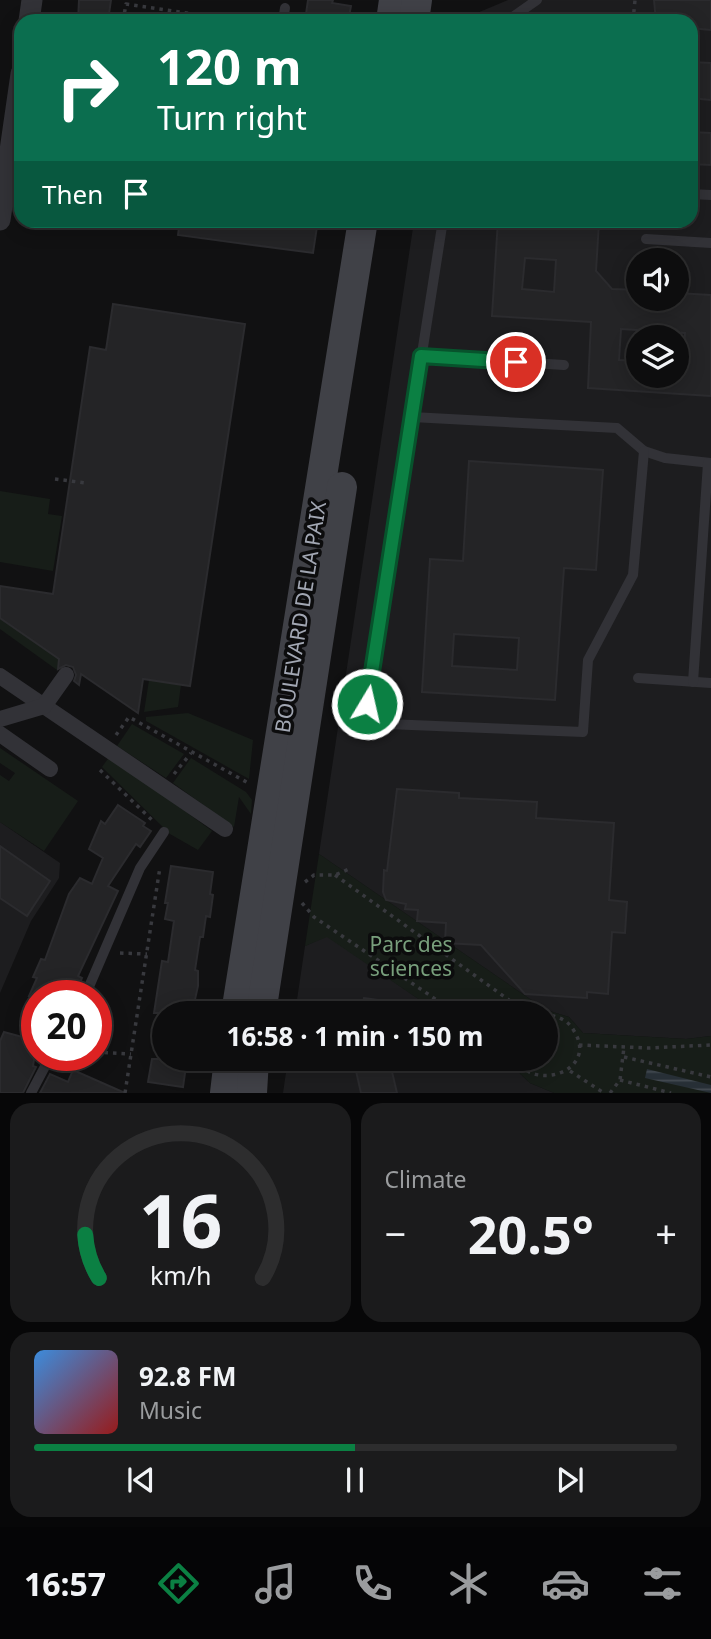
<!DOCTYPE html>
<meta charset="utf-8">
<style>
:root{--surface:#0d0d0e;--page:#1b1b1c;--text:#f1f3f6;--muted:#9a9c9e;--line:#2d2d2e;--accent:#0b8043}
body{margin:0;font-family:"Noto Sans",sans-serif;background:var(--page);color:var(--text);height:100vh;display:flex;flex-direction:column;font-size:26px;white-space:nowrap}
*{box-sizing:border-box;margin:0}
p{font-size:23px;color:var(--muted)}
.icon{flex:none;width:38px;height:38px;fill:none;stroke:currentColor;stroke-width:2;stroke-linecap:round;stroke-linejoin:round}
.map{position:relative;height:1093px;overflow:hidden}
.sheet{display:flex;flex-direction:column;gap:10px;padding:10px;background:#070708;flex:1}
.sheet>*{flex:none}
.banner{position:absolute;left:14px;top:14px;width:684px;height:214px;border-radius:21px;box-shadow:0 4px 18px #0003,0 0 0 2px var(--line);background:#0b6e4f;color:#fff;overflow:hidden}
.buttons{position:absolute;left:626px;top:248px;display:grid;gap:14px}
.buttons a{display:grid;place-items:center;width:63px;height:63px;border-radius:50%;background:var(--surface);box-shadow:0 4px 18px #0003,0 0 0 2px var(--line);font-size:35px}
.speed{position:absolute;left:21px;top:980px;display:flex;gap:14px;font-size:35px;font-weight:700;text-align:center}
.speed>*{display:grid;place-content:center;width:91px;height:91px;border-radius:50%;background:var(--surface);box-shadow:0 4px 18px #0003,0 0 0 2px var(--line);line-height:1}
.speed .limit{border:10px solid #d22;background:#fff;color:#111}
.pin{position:absolute;display:grid;place-items:center;width:60px;height:60px;color:#fff;margin:-30px;border:4px solid #fff;border-radius:50%;box-shadow:0 2px 7px #0007}
.me{position:absolute;width:77px;margin:-38px;rotate:9deg;stroke-linejoin:round;filter:drop-shadow(0 0 5px #0008)}
.turn{display:flex;align-items:center;gap:24px;height:147px;padding:0 28px;font-size:32px}
.turn .icon{width:91px;height:91px;stroke-width:2.5}
.turn b{display:block;font-size:49px;line-height:60px}
.then{display:flex;align-items:center;height:66px;padding:0 28px;background:#0003;gap:14px;font-size:26px}
.big{font-size:52px;font-weight:700;line-height:1.1}
.sheet .card{flex:1;display:flex;flex-direction:column;justify-content:center;gap:10px;min-width:0;padding:0 24px;border-radius:21px;background:var(--page)}
.sheet .dial{align-items:center;gap:0}
.dial svg{height:182px;overflow:visible;fill:none;stroke:var(--line);stroke-width:7;stroke-linecap:round;text-anchor:middle}
.dial text{fill:var(--text);stroke:none}
.song{display:flex;align-items:center;gap:21px}
.cover{width:84px;height:84px;border-radius:10px;background:linear-gradient(135deg,hsl(210 70% 55%),hsl(0 70% 35%))}
.played{height:7px;border-radius:4px;background:linear-gradient(90deg,var(--accent) 50%,var(--line) 50%)}
.keys{display:flex;justify-content:space-around;direction:ltr}
.heat{display:flex;justify-content:space-between;align-items:center;font-size:38px;direction:ltr}
.sheet .tiles{flex:1;display:grid;gap:10px;grid-template-columns:1fr 1fr}
.card:last-child{grid-column:span 2}
.trip{position:absolute;left:152px;top:1001px;width:406px;height:70px;border-radius:35px;background:var(--surface);box-shadow:0 4px 18px #0003,0 0 0 2px var(--line);font-weight:700;line-height:70px;text-align:center}
.tabs{display:flex;height:112px;justify-content:space-around;align-items:center;background:#050506;color:var(--muted)}
.tabs .icon{width:49px;height:49px}
.tabs .current{color:var(--accent)}
.tabs b{font-size:32px;color:var(--text)}
.map>svg:first-child{display:block}
.built{fill:#1d1d1f;fill-rule:evenodd}
.green{fill:#171d18}
.water{fill:url(#water-rules)}
.building{fill:#242426;stroke:#2b2b2e;stroke-width:2;fill-rule:evenodd}
.lines{fill:none;stroke-linecap:round;stroke-linejoin:round}
.path{stroke:#38393e;stroke-width:3.5;stroke-dasharray:3.5 5;stroke-linecap:butt}
.service{stroke:#323237;stroke-width:10}
.pedestrian{stroke:#323237;stroke-width:16}
.minor{stroke:#323237;stroke-width:21}
.secondary{stroke:#404147;stroke-width:30}
.route-casing{stroke:#07532c;stroke-width:18}
.route{stroke:#0b8043;stroke-width:12}
.labels{text-anchor:middle;dominant-baseline:central;stroke-width:7;stroke-linejoin:round;paint-order:stroke}
.street-label{font-size:21px;fill:#a2a7b3;stroke:#0c0c0d}
.park-label{font-size:21px;fill:#789f7c;stroke:#0c0c0d}
</style>
<div class="map">
<svg width="711" height="1093" viewBox="0 0 711 1093">
<defs>
<pattern id="water-rules" width="6" height="5" patternUnits="userSpaceOnUse" patternTransform="scale(1.75)"><rect width="6" height="5" fill="#272f36"/><path d="M0 2.5h6" fill="none" stroke="#434a51"/></pattern>
</defs>
<rect width="100%" height="100%" fill="#111112"/>
<!-- built -->
<g class="built">
<path d="M508,0H711V1036L686,1039L583,1033L569,1017L546,1010L319,854L414,221L691,220V21H458ZM639,261H677V299H639ZM639,338H677V376H639Z"/>
<path d="M0,822L60,863L59,878L31,921L0,993Z"/>
<path d="M327,936L439,1013H295L305,946Z"/>
<path d="M288,1059H505L530,1083L554,1093H283Z"/>
</g>
<!-- green -->
<g class="green">
<path d="M0,491L50,499L48,514L62,516L53,571L0,562Z"/>
<path d="M0,618L59,659L57,670L0,629Z"/>
<path d="M149,680L181,685L178,707L144,712Z"/>
<path d="M188,713L253,740L249,779L146,721V717Z"/>
<path d="M132,724L184,754L166,778L117,746Z"/>
<path d="M0,748L78,801L44,851L0,822V775L9,781L15,773L0,763Z"/>
<path d="M110,756L212,831L198,850L170,834L102,767Z"/>
<path d="M191,758L246,792L252,800L251,814L239,797L234,827L173,783Z"/>
<path d="M319,854L546,1010L569,1017L583,1033L686,1039L711,1036V1093H554L530,1083L505,1059H546V1013H439L327,937L305,946Z"/>
</g>
<!-- water -->
<path class="water" d="M647,1069L711,1085V1093L645,1078Z"/>
<!-- building -->
<g class="building">
<path d="M79,0H111L108,21H78Z"/>
<path d="M308,0H333L332,3L351,6L348,21H305Z"/>
<path d="M654,0H711V30L691,28V21H656Z"/>
<path d="M691,62L711,63V100L691,98Z"/>
<path d="M691,132L711,133V165L691,164Z"/>
<path d="M180,220H318L313,253L178,235Z"/>
<path d="M498,220L599,222L596,271L612,289L639,290V299H677V293L711,295V396L588,388L591,322L492,316ZM525,258L556,260L554,292L522,289ZM621,329L685,333L683,364L677,363V376H639V361L619,360Z"/>
<path d="M113,304L245,324L190,686L143,679L138,713L81,674L79,685L74,681L76,675L73,667L66,665L58,669L59,659L0,618V586L53,594L90,347L106,350Z"/>
<path d="M469,461L603,470L596,570L564,568L555,700L422,692L430,559L463,561ZM454,634L519,638L517,670L452,666Z"/>
<path d="M397,789L459,793V798L537,802L536,818L614,823L609,900L627,902L625,933L612,932L608,994L587,992V998L525,994L481,945L445,943L446,923L417,921L418,910L405,909L406,904L386,900L383,892L384,870L387,871Z"/>
<path d="M118,805L145,823L143,826L151,831L140,847L136,844L108,886L118,891L78,976L82,978L74,996H29L37,978L33,977L41,959L45,960L69,894L80,878L92,884L103,858L89,849L101,821L105,824Z"/>
<path d="M0,846L50,881L27,916L0,898Z"/>
<path d="M171,866L213,872L210,894L213,895L210,917L206,916L203,937H200L195,970L198,971V986L192,1013H154L162,961L168,962L174,921L165,919L168,903H165Z"/>
<path d="M364,998L407,1004L406,1013H361Z"/>
<path d="M4,1032L37,1041L33,1066L36,1067L23,1093H0V1041Z"/>
<path d="M152,1059H187L183,1087L148,1082Z"/>
<path d="M368,1059H389L397,1093H361L354,1062Z"/>
<path d="M73,1070L125,1093H40L50,1074L68,1082Z"/>
</g>
<g class="lines">
<!-- path -->
<g class="path">
<path d="M123,21L126,4L240,21"/>
<path d="M633,21L635,0"/>
<path d="M55,479L86,483"/>
<path d="M116,735L129,717L250,784"/>
<path d="M100,770L154,822"/>
<path d="M174,774L191,753"/>
<path d="M335,875L527,1013"/>
<path d="M305,882L314,875H335L349,869"/>
<path d="M302,903L314,917L456,1013"/>
<path d="M120,953L147,954"/>
<path d="M579,1045L648,1048L711,1045"/>
<path d="M96,1052L131,1054"/>
<path d="M624,1057L711,1077"/>
<path d="M515,1059C535,1093 599,1070 574,1031C568,1020 558,1016 546,1015"/>
<path d="M570,1071L604,1093"/>
<path d="M620,1080L671,1093"/>
<path d="M125,1093L160,867"/>
<path d="M610,1093L620,1080L624,1047"/>
</g>
<!-- service -->
<g class="service">
<path d="M283,21L285,8"/>
<path d="M507,21L537,0"/>
<path d="M691,194L711,195"/>
<path d="M443,220L412,417L617,428L644,451L665,458L711,463"/>
<path d="M646,239L711,243"/>
<path d="M421,356L564,365"/>
<path d="M412,417L367,704L387,724L583,732L588,660L633,575L644,451"/>
<path d="M638,678L711,683"/>
<path d="M693,682L708,463"/>
<path d="M85,996L140,868L164,832"/>
<path d="M31,1093L51,1055"/>
</g>
<!-- pedestrian -->
<g class="pedestrian">
<path d="M0,676L225,829"/>
<path d="M0,719L44,706L66,675"/>
<path d="M0,734L50,769"/>
</g>
<!-- minor -->
<g class="minor">
<path d="M29,21L32,0"/>
<path d="M0,220L21,74"/>
</g>
<!-- secondary -->
<g class="secondary">
<path d="M391,21L394,0"/>
<path d="M414,21L417,0"/>
<path d="M236,1013L363,220"/>
<path d="M261,1013L342,487"/>
<path d="M225,1093L229,1059"/>
<path d="M252,1093L254,1059"/>
</g>
</g>
<g class="lines">
<!-- route casing -->
<g class="route-casing">
<path id="route" d="M367,704L421,356L516,362"/>
</g>
<!-- route -->
<use href="#route" class="route"/>
</g>
<g class="labels">
<!-- street labels -->
<g class="street-label">
<text transform="translate(300 617) rotate(-81)">BOULEVARD DE LA PAIX</text>
</g>
<!-- park labels -->
<g class="park-label">
<text x="411" y="944">Parc des<tspan x="411" dy="24">sciences</tspan></text>
</g>
</g>
</svg>
<div class="buttons">
<a><svg class="icon" aria-label="sound" viewBox="0 0 24 24"><path d="M4 9h4l5-4v14l-5-4H4zM17 9q2 3 0 6"/></svg></a>
<a><svg class="icon" aria-label="layers" viewBox="0 0 24 24"><path d="M12 4l9 5-9 5-9-5zM3 14l9 5 9-5"/></svg></a>
</div>
<div class="speed"><div class="limit">20</div></div>
<div class="pin" style="left:516px;top:362px;background:#d93025"><svg class="icon" aria-label="arrive" viewBox="0 0 24 24"><path d="M6 21V4h12l-3 4 3 4H6"/></svg></div>
<svg class="me" style="left:367px;top:704px" viewBox="-20 -20 40 40"><circle r="17" fill="#0b8043" stroke="#fff" stroke-width="3"/><path d="M0-11L8 9 0 5-8 9z" fill="#fff"/></svg>
<div class="trip">16:58 · 1 min · 150 m</div>
<div class="banner">
<div class="turn"><svg class="icon" aria-label="right" viewBox="0 0 24 24"><path d="M7 20v-9h11M14 6l5 5-5 5"/></svg><div><b>120 m</b>Turn right</div></div>
<div class="then">Then<svg class="icon" aria-label="arrive" viewBox="0 0 24 24"><path d="M6 21V4h12l-3 4 3 4H6"/></svg></div>
</div>
</div>
<section class="sheet">
<div class="tiles">
<div class="card dial"><svg viewBox="0 0 100 80">
<path d="M14 69A42 42 0 1 1 86 69"/>
<path d="M14 69A42 42 0 0 1 8 50" stroke="#0b8043"/>
<text x="50" y="56" font-size="32" font-weight="700">16</text>
<text x="50" y="72" font-size="11">km/h</text>
</svg></div>
<div class="card"><p>Climate</p>
<div class="heat"><a>−</a><b class="big">20.5°</b><a>+</a></div>
</div>
<div class="card">
<div class="song"><i class="cover"></i><div><b>92.8 FM</b><p>Music</p></div></div>
<div class="played"></div>
<div class="keys"><svg class="icon" aria-label="previous" viewBox="0 0 24 24"><path d="M18 5L8 12l10 7zM5 5v14"/></svg><svg class="icon" aria-label="pause" viewBox="0 0 24 24"><path d="M8 5v14M16 5v14"/></svg><svg class="icon" aria-label="next" viewBox="0 0 24 24"><path d="M6 5l10 7-10 7zM19 5v14"/></svg></div>
</div>
</div>
</section>
<nav class="tabs">
<b>16:57</b>
<svg class="icon current" aria-label="directions" viewBox="0 0 24 24"><path d="M12 3l9 9-9 9-9-9zM9 14v-3h6M13 9l2 2-2 2"/></svg>
<svg class="icon" aria-label="music" viewBox="0 0 24 24"><path d="M9 18V5l10-2v13"/><circle cx="6" cy="18" r="3"/><circle cx="16" cy="16" r="3"/></svg>
<svg class="icon" aria-label="phone" viewBox="0 0 24 24"><path d="M5 4h4l2 5-3 2q2 4 5 5l2-3 5 2v4C11 20 4 13 5 4z"/></svg>
<svg class="icon" aria-label="climate" viewBox="0 0 24 24"><path d="M12 3v18M4 7l16 10M4 17L20 7"/></svg>
<svg class="icon" aria-label="car" viewBox="0 0 24 24"><path d="M5 17H2v-5l4-1 3-4h7l3 4 3 1v5h-3M9 17h6M6 11h13"/><circle cx="7" cy="17" r="2"/><circle cx="17" cy="17" r="2"/></svg>
<svg class="icon" aria-label="filters" viewBox="0 0 24 24"><path d="M4 7h16M4 17h16"/><circle cx="9" cy="7" r="2"/><circle cx="15" cy="17" r="2"/></svg>
</nav>
